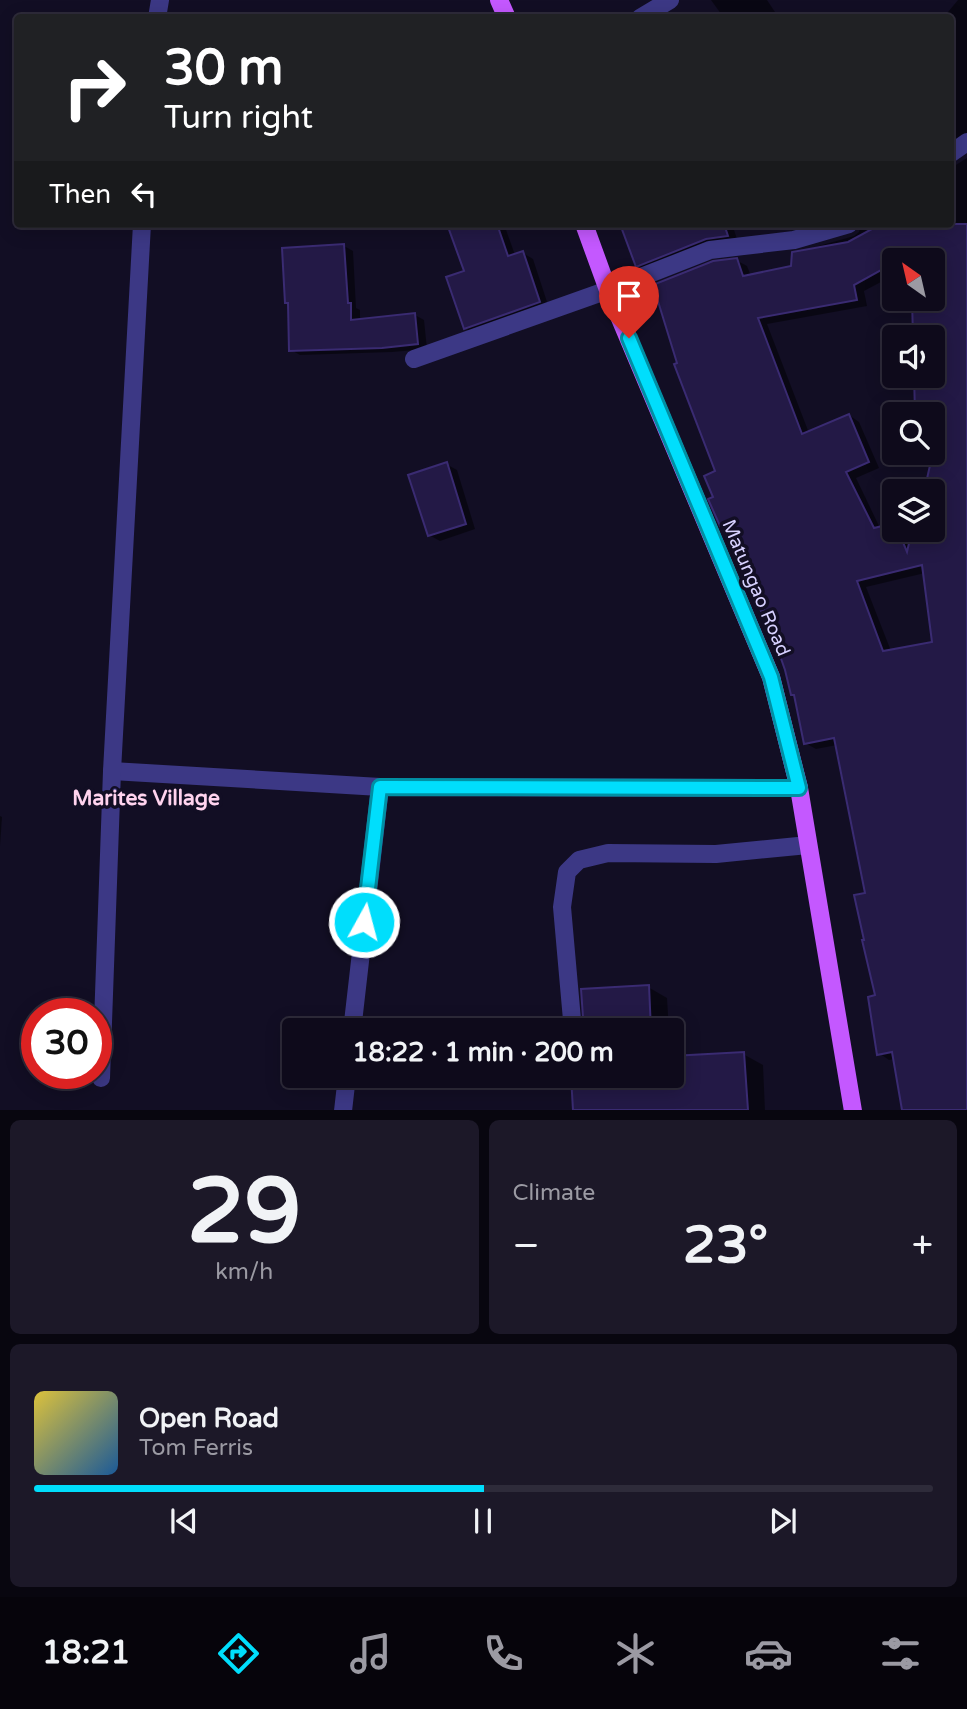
<!DOCTYPE html>
<meta charset="utf-8">
<style>
:root{--surface:#0e0a1b;--page:#1c1828;--text:#f1f3f6;--muted:#9b9aa3;--line:#2e2b3a;--accent:#00defc}
body{margin:0;font-family:"Varela Round",sans-serif;background:var(--page);color:var(--text);height:100vh;display:flex;flex-direction:column;font-size:26px;white-space:nowrap}
*{box-sizing:border-box;margin:0}
p{font-size:23px;color:var(--muted)}
.icon{flex:none;width:38px;height:38px;fill:none;stroke:currentColor;stroke-width:2;stroke-linecap:round;stroke-linejoin:round}
.map{position:relative;height:1110px;overflow:hidden}
.sheet{display:flex;flex-direction:column;gap:10px;padding:10px;background:#08060f;flex:1}
.sheet>*{flex:none}
.hud{position:absolute;left:14px;top:14px;width:940px;height:214px;border-radius:7px;box-shadow:0 4px 18px #0003,0 0 0 2px var(--line);background:#202124;color:#fff;overflow:hidden}
.needle{width:46px;rotate:326deg}
.tools{position:absolute;left:882px;top:248px;display:grid;gap:14px}
.tools a{display:grid;place-items:center;width:63px;height:63px;border-radius:7px;background:var(--surface);box-shadow:0 4px 18px #0003,0 0 0 2px var(--line);font-size:35px}
.speed{position:absolute;left:21px;top:998px;display:flex;gap:14px;font-size:35px;font-weight:700;text-align:center}
.speed>*{display:grid;place-content:center;width:91px;height:91px;border-radius:50%;background:var(--surface);box-shadow:0 4px 18px #0003,0 0 0 2px var(--line);line-height:1}
.speed .limit{border:10px solid #d22;background:#fff;color:#111}
.pin{position:absolute;display:grid;place-items:center;width:60px;height:60px;color:#fff;margin:-72px -30px;border-radius:50% 50% 50% 0;rotate:-45deg;box-shadow:0 0 7px #0007}
.pin .icon{rotate:45deg}
.me{position:absolute;width:77px;margin:-38px;rotate:7deg;stroke-linejoin:round;filter:drop-shadow(0 0 5px #0008)}
.turn{display:flex;align-items:center;gap:24px;height:147px;padding:0 35px;font-size:32px}
.turn .icon{width:91px;height:91px;stroke-width:2.5}
.turn b{display:block;font-size:49px;line-height:60px}
.then{display:flex;align-items:center;height:66px;padding:0 35px;background:#0003;gap:14px;font-size:26px}
.big{font-size:52px;font-weight:700;line-height:1.1}
.sheet .card{flex:1;display:flex;flex-direction:column;justify-content:center;gap:10px;min-width:0;padding:0 24px;border-radius:10px;background:var(--page)}
.sheet .dial{align-items:center;gap:0}
.dial b{font-size:91px;line-height:1}
.song{display:flex;align-items:center;gap:21px}
.cover{width:84px;height:84px;border-radius:10px;background:linear-gradient(135deg,hsl(50 70% 55%),hsl(210 70% 35%))}
.played{height:7px;border-radius:4px;background:linear-gradient(90deg,var(--accent) 50%,var(--line) 50%)}
.keys{display:flex;justify-content:space-around;direction:ltr}
.heat{display:flex;justify-content:space-between;align-items:center;font-size:38px;direction:ltr}
.sheet .tiles{flex:1;display:grid;gap:10px;grid-template-columns:1fr 1fr}
.card:last-child{grid-column:span 2}
.trip{position:absolute;left:282px;top:1018px;width:402px;height:70px;border-radius:7px;background:var(--surface);box-shadow:0 4px 18px #0003,0 0 0 2px var(--line);font-weight:700;line-height:70px;text-align:center}
.tabs{display:flex;height:112px;justify-content:space-around;align-items:center;background:#06040b;color:var(--muted)}
.tabs .icon{width:49px;height:49px}
.tabs .on{color:var(--accent)}
.tabs b{font-size:32px;color:var(--text)}
.map>svg:first-child{display:block}
.shadow{fill:#0007;fill-rule:evenodd}
.building{fill:#231946;stroke:#3a2b72;stroke-width:2;fill-rule:evenodd}
.lines{fill:none;stroke-linecap:round;stroke-linejoin:round}
.minor{stroke:#3c3885;stroke-width:18}
.major{stroke:#c458ff;stroke-width:18}
.route-casing{stroke:#0090a4;stroke-width:18}
.route{stroke:#00defc;stroke-width:12}
.labels{text-anchor:middle;dominant-baseline:central;stroke-width:7;stroke-linejoin:round;paint-order:stroke}
.street-label{font-size:19px;fill:#d7d1ff;stroke:#120e24}
.neighbourhood-label{font-size:21px;font-weight:bold;fill:#ffd3ee;stroke:#120e24}
</style>
<div class="map">
<svg width="967" height="1111" viewBox="0 0 967 1111">
<rect width="100%" height="100%" fill="#120e24"/>
<!-- shadow -->
<g class="shadow">
<path d="M711,0H767L779,18H724Z"/>
<path d="M958,0H967V141L950,158V18H943Z"/>
<path d="M967,158V1111H904L895,1059L889,1060L879,1053L878,997L866,941L867,894L837,745L816,749L805,743L796,696L792,694L787,669L766,612L762,610L736,530L732,531L721,525L716,498L717,472L662,306L651,300L736,260L747,266L751,276L793,268L794,253L854,236L859,232L861,224H950V165L951,168ZM894,261H933V376L917,411L923,415H933V417H943L933,492V530L911,544L905,531L894,530V525L880,528L856,478L879,468L859,422L849,415L809,433L767,324L867,306L864,291L894,275ZM925,573L934,643L891,651L866,587Z"/>
<path d="M449,224H504L515,255L523,253L533,259L549,308L475,334L465,328L466,272Z"/>
<path d="M622,224H732L738,242L649,272L638,265Z"/>
<path d="M796,224H838L806,233L795,227Z"/>
<path d="M344,246L353,251L356,308L360,310V321L415,315L424,320L427,349L392,352L300,355L291,350Z"/>
<path d="M446,464L457,470L475,529L440,541L429,535Z"/>
<path d="M0,816L2,817L0,846Z"/>
<path d="M648,987L667,998L669,1031H585Z"/>
<path d="M743,1054L763,1065L765,1111H575L573,1076H672V1058Z"/>
</g>
<!-- building -->
<g class="building">
<path d="M447,224H497L508,256L523,251L540,302L464,329L446,277L464,271Z"/>
<path d="M620,224H724L728,236L706,239L636,267Z"/>
<path d="M881,224H967V1110H902L892,1052L877,1055L868,997L875,995L862,940H864L854,895L865,893L834,738L804,744L794,695H791L785,670L764,610L761,611L731,522L720,526L708,499L713,497L704,476L715,471L674,364L677,363L657,298L650,301L645,288L713,261L737,258L743,276L791,266L792,252L848,242ZM911,254V261H933V299H912L913,338H933V376H914L915,412H942L924,492H933V530H912L907,552L898,530H894V523L874,528L846,472L869,462L849,414L802,434L758,318L857,300L854,285L894,263V261ZM922,565L932,642L883,651L857,581Z"/>
<path d="M344,244L348,303H351V320L415,313L418,344L382,348L289,351L288,303H285L282,248Z"/>
<path d="M447,462L466,524L428,536L408,475Z"/>
<path d="M649,985L651,1031H584L581,989Z"/>
<path d="M744,1052L748,1110H573L571,1076H672V1056Z"/>
</g>
<g class="lines">
<!-- minor -->
<g class="minor">
<path d="M157,18L160,0"/>
<path d="M640,18L670,0"/>
<path d="M950,154L967,142"/>
<path d="M414,359L608,290L710,250L794,240L849,224"/>
<path d="M112,771L380,787L799,788"/>
<path d="M352,1031L380,787"/>
<path d="M573,1031L562,907L567,872L579,860L608,853L716,854L808,845"/>
<path d="M101,1078L112,771L142,224"/>
<path d="M343,1111L347,1076"/>
</g>
<!-- major -->
<g class="major">
<path d="M499,0L507,18"/>
<path d="M584,224L608,290L771,677L799,788L853,1111"/>
</g>
</g>
<g class="lines">
<!-- route casing -->
<g class="route-casing">
<path id="route" d="M364,922L380,787L799,788L771,677L629,338"/>
</g>
<!-- route -->
<use href="#route" class="route"/>
</g>
<g class="labels">
<!-- street labels -->
<g class="street-label">
<text transform="translate(756 588) rotate(67)">Matungao Road</text>
</g>
<!-- neighbourhood labels -->
<g class="neighbourhood-label">
<text x="146" y="798">Marites Village</text>
</g>
</g>
</svg>
<div class="tools">
<a><svg class="needle" viewBox="-14 -14 28 28"><path d="M0-13l5 13h-10z" fill="#e53935"/><path d="M0 13l5-13h-10z" fill="#9b9aa3"/></svg></a>
<a><svg class="icon" aria-label="sound" viewBox="0 0 24 24"><path d="M4 9h4l5-4v14l-5-4H4zM17 9q2 3 0 6"/></svg></a>
<a><svg class="icon" aria-label="search" viewBox="0 0 24 24"><circle cx="10" cy="10" r="6"/><path d="M15 15l6 6"/></svg></a>
<a><svg class="icon" aria-label="layers" viewBox="0 0 24 24"><path d="M12 4l9 5-9 5-9-5zM3 14l9 5 9-5"/></svg></a>
</div>
<div class="speed"><div class="limit">30</div></div>
<div class="pin" style="left:629px;top:338px;background:#d93025"><svg class="icon" aria-label="arrive" viewBox="0 0 24 24"><path d="M6 21V4h12l-3 4 3 4H6"/></svg></div>
<svg class="me" style="left:364px;top:922px" viewBox="-20 -20 40 40"><circle r="17" fill="#00defc" stroke="#fff" stroke-width="3"/><path d="M0-11L8 9 0 5-8 9z" fill="#fff"/></svg>
<div class="trip">18:22 · 1 min · 200 m</div>
<div class="hud">
<div class="turn"><svg class="icon" aria-label="right" viewBox="0 0 24 24"><path d="M7 20v-9h11M14 6l5 5-5 5"/></svg><div><b>30 m</b>Turn right</div></div>
<div class="then">Then<svg class="icon" aria-label="left" viewBox="0 0 24 24"><path d="M17 20v-9H6M10 6l-5 5 5 5"/></svg></div>
</div>
</div>
<section class="sheet">
<div class="tiles">
<div class="card dial"><b>29</b><p>km/h</p></div>
<div class="card"><p>Climate</p>
<div class="heat"><a>−</a><b class="big">23°</b><a>+</a></div>
</div>
<div class="card">
<div class="song"><i class="cover"></i><div><b>Open Road</b><p>Tom Ferris</p></div></div>
<div class="played"></div>
<div class="keys"><svg class="icon" aria-label="previous" viewBox="0 0 24 24"><path d="M18 5L8 12l10 7zM5 5v14"/></svg><svg class="icon" aria-label="pause" viewBox="0 0 24 24"><path d="M8 5v14M16 5v14"/></svg><svg class="icon" aria-label="next" viewBox="0 0 24 24"><path d="M6 5l10 7-10 7zM19 5v14"/></svg></div>
</div>
</div>
</section>
<nav class="tabs">
<b>18:21</b>
<svg class="icon on" aria-label="directions" viewBox="0 0 24 24"><path d="M12 3l9 9-9 9-9-9zM9 14v-3h6M13 9l2 2-2 2"/></svg>
<svg class="icon" aria-label="music" viewBox="0 0 24 24"><path d="M9 18V5l10-2v13"/><circle cx="6" cy="18" r="3"/><circle cx="16" cy="16" r="3"/></svg>
<svg class="icon" aria-label="phone" viewBox="0 0 24 24"><path d="M5 4h4l2 5-3 2q2 4 5 5l2-3 5 2v4C11 20 4 13 5 4z"/></svg>
<svg class="icon" aria-label="climate" viewBox="0 0 24 24"><path d="M12 3v18M4 7l16 10M4 17L20 7"/></svg>
<svg class="icon" aria-label="car" viewBox="0 0 24 24"><path d="M5 17H2v-5l4-1 3-4h7l3 4 3 1v5h-3M9 17h6M6 11h13"/><circle cx="7" cy="17" r="2"/><circle cx="17" cy="17" r="2"/></svg>
<svg class="icon" aria-label="filters" viewBox="0 0 24 24"><path d="M4 7h16M4 17h16"/><circle cx="9" cy="7" r="2"/><circle cx="15" cy="17" r="2"/></svg>
</nav>
